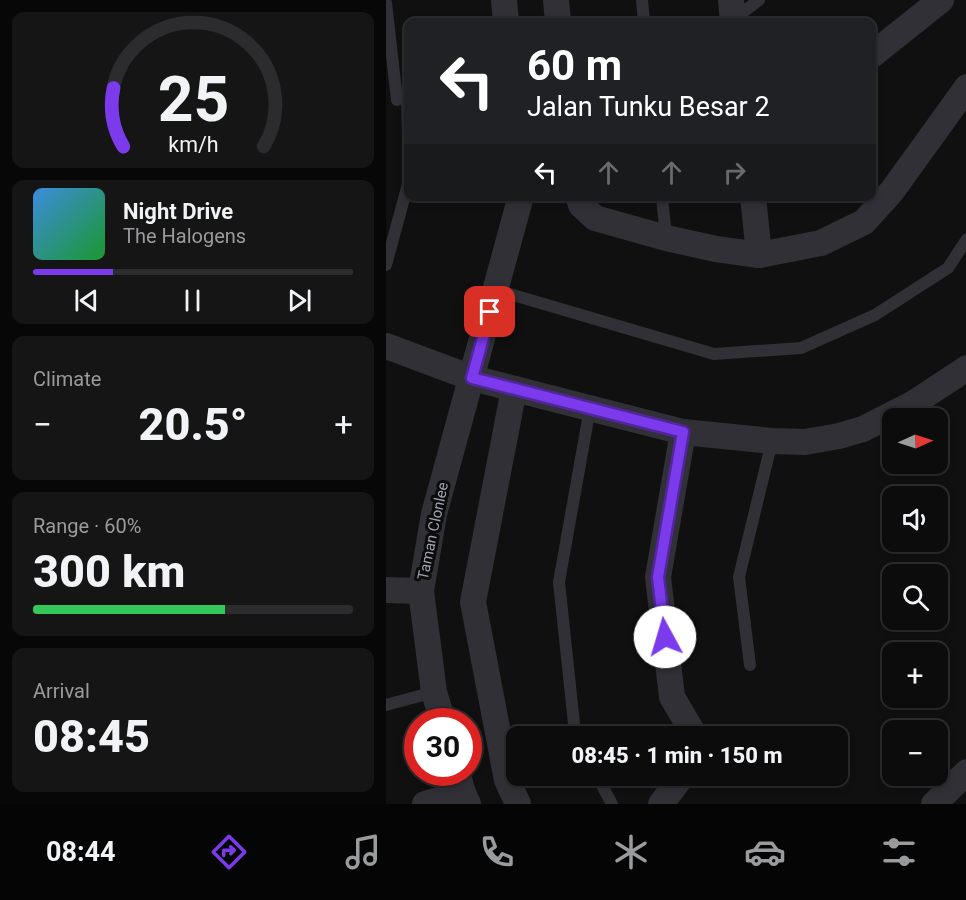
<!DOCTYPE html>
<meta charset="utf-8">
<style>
:root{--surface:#0c0c0d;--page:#151516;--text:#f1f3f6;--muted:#9a9b9d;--line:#2c2c2e;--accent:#7c3aed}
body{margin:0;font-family:Roboto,sans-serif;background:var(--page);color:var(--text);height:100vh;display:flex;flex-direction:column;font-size:22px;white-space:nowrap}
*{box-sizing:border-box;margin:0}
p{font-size:20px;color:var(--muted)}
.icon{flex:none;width:33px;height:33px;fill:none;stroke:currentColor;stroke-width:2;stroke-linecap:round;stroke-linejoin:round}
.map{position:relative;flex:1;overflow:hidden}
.sheet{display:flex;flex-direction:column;gap:12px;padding:12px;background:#070707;width:386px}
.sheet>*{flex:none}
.top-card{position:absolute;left:18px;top:18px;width:472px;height:183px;border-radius:12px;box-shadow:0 3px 9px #0003,0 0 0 2px var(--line);background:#202124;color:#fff;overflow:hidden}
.needle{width:39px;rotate:87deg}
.tools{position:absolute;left:496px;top:408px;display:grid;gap:12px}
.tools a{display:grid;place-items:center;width:66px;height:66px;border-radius:12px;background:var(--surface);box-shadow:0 3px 9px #0003,0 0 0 2px var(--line);font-size:30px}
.speed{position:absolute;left:18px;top:708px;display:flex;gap:12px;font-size:30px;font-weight:700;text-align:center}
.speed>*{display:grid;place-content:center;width:78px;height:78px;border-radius:50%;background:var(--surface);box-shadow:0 3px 9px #0003,0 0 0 2px var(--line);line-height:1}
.speed .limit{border:9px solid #d22;background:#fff;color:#111}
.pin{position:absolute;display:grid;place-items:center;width:51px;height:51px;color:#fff;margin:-26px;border-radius:12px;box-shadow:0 3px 9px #0006}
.me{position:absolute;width:66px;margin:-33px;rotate:354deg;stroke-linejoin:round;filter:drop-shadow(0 0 4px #0008)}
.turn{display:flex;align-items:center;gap:21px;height:126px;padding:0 24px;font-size:27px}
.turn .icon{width:78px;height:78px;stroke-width:2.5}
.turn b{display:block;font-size:42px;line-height:51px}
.lanes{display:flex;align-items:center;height:57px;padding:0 24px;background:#0003;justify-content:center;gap:30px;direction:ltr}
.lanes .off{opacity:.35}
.big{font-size:45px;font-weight:800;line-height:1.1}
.sheet .tile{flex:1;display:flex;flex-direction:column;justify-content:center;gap:9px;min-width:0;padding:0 21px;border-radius:12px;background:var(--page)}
.sheet .dial{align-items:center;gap:0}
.dial svg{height:156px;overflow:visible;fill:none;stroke:var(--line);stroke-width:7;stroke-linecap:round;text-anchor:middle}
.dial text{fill:var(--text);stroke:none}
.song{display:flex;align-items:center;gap:18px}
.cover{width:72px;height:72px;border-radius:9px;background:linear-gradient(135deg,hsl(210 70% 55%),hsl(130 70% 35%))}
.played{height:6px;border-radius:3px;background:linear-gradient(90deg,var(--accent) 25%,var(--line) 25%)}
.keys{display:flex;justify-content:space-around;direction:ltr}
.heat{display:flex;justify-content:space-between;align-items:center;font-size:33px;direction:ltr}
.charge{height:9px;border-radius:4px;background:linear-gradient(90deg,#34c759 60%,var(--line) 0)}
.trip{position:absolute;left:120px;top:726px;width:342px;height:60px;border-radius:12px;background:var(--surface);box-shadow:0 3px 9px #0003,0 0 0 2px var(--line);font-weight:800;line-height:60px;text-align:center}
.dock{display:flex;height:96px;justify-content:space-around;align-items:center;background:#050505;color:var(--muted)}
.dock .icon{width:42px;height:42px}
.dock .current{color:var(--accent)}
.dock b{font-size:27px;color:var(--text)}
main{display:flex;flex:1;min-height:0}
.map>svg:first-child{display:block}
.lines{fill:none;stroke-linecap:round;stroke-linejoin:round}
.lane{stroke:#303036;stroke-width:12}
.street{stroke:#303036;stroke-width:26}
.route-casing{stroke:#51269a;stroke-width:15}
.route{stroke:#7c3aed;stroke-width:10}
.labels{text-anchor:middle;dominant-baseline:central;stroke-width:6;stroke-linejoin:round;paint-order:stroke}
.street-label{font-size:15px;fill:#9fa2b3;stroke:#0b0b0c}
</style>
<main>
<section class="sheet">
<div class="tile dial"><svg viewBox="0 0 100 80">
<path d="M14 69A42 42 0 1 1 86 69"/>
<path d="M14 69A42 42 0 0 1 9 39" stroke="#7c3aed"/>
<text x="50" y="56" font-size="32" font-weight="700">25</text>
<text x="50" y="72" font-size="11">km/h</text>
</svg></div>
<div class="tile">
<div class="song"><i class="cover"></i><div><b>Night Drive</b><p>The Halogens</p></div></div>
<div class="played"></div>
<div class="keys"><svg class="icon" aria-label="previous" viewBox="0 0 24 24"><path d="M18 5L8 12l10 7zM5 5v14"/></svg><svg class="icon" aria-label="pause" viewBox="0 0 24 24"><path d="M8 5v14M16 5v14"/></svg><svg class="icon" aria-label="next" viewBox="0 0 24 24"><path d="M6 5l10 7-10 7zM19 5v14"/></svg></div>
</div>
<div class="tile"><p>Climate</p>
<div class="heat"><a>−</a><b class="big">20.5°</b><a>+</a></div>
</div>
<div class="tile"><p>Range · 60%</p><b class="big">300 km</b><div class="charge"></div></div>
<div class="tile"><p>Arrival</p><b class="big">08:45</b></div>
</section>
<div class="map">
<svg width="581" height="804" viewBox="0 0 581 804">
<rect width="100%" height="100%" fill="#101011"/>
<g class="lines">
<!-- lane -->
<g class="lane">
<path d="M256,0L258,22"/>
<path d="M0,3L11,100"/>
<path d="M347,20L373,0"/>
<path d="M21,100L22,134"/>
<path d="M276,196L280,238"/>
<path d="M0,265L22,184"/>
<path d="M110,290L328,354L415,348L489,315L562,268L581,239"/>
<path d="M364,665L353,577L386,441"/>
<path d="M0,705L48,692"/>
<path d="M191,736L189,733L173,582L204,408"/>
<path d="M211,776L226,804"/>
</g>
<!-- street -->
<g class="street">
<path d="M118,0L120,22"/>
<path d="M170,0L172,22"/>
<path d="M345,0L347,22"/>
<path d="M486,55L555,0"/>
<path d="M192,196L195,205L209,218L280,238L330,249L373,255L367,196"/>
<path d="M373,255L435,243L478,222L506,191L581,87"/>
<path d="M0,346L86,378L297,432L386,441L419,442L453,436L477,429L528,403L581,368"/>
<path d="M128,389L87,602L121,780L132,804"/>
<path d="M297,432L272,577L286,697L309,736"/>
<path d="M0,590L35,591"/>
<path d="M57,722L48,692L35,591L48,514L135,196"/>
<path d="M71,772L77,793L82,804"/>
<path d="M39,804L77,793"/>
<path d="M275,804L296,776"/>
<path d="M548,804L581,772"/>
</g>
</g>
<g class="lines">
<!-- route casing -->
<g class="route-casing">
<path id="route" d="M104,312L86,378L297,432L272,577L279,637"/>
</g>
<!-- route -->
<use href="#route" class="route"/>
</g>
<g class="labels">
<!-- street labels -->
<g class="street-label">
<text transform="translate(47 531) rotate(-78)">Taman Clonlee</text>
</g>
</g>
</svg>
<div class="tools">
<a><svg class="needle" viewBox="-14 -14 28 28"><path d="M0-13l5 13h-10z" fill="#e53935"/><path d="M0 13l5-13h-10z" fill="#9a9b9d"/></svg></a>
<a><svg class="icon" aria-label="sound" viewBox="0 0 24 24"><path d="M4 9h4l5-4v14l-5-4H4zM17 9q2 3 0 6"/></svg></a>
<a><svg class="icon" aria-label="search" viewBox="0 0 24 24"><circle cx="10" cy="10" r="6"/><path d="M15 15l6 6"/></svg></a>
<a>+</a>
<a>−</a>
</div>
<div class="speed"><div class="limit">30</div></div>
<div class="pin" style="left:104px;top:312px;background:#d93025"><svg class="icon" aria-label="arrive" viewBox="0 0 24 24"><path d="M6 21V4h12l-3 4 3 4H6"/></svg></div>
<svg class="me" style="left:279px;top:637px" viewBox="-20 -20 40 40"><circle r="19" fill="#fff"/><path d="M0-13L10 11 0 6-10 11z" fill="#7c3aed"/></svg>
<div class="trip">08:45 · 1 min · 150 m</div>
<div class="top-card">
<div class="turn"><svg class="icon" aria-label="left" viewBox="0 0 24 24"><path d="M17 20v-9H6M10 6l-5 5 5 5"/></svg><div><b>60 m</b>Jalan Tunku Besar 2</div></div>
<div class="lanes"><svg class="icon" aria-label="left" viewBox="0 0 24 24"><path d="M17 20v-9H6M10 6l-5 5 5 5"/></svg><svg class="icon off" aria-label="ahead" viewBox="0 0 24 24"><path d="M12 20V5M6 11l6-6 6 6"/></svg><svg class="icon off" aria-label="ahead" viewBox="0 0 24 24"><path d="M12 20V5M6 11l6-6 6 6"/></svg><svg class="icon off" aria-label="right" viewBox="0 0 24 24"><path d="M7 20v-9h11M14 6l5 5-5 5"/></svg></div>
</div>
</div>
</main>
<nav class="dock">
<b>08:44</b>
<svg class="icon current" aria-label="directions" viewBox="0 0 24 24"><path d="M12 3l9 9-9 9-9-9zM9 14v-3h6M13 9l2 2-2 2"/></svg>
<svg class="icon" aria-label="music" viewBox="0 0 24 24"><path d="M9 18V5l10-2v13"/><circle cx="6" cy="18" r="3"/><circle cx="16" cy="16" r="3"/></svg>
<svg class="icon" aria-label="phone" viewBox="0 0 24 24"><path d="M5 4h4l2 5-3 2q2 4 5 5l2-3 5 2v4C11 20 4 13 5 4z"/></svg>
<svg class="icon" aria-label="climate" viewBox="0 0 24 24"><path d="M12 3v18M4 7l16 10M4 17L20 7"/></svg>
<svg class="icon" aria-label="car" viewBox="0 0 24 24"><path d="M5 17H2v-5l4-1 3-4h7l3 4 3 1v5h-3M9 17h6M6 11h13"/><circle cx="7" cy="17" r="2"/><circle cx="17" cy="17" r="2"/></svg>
<svg class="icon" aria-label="filters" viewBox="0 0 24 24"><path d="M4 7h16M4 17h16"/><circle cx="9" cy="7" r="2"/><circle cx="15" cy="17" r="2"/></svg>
</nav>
